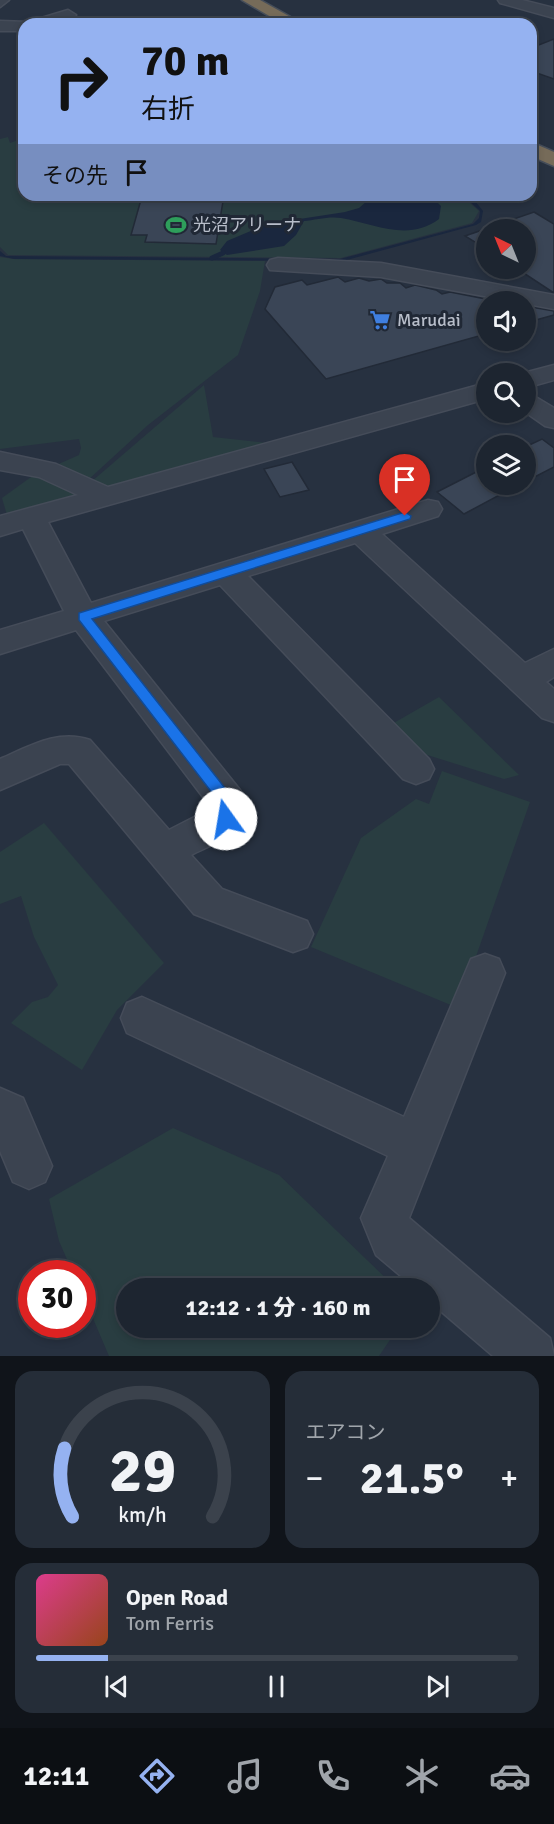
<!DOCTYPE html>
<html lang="ja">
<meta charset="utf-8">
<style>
:root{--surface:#1d2530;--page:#252d38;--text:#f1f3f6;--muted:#a0a5ab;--line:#3b424c;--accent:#95b2f1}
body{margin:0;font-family:Signika,"Noto Sans JP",sans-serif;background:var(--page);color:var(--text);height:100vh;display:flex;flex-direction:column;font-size:22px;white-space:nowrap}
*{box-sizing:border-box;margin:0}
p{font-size:20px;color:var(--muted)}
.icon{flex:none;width:33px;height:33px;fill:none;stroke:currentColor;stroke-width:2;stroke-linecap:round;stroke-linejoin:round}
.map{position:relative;height:1356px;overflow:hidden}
.details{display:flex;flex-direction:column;gap:15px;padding:15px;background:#10141a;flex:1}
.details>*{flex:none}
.guide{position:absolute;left:18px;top:18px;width:519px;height:183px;border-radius:18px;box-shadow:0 3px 9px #0003,0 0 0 2px var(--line);background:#95b2f1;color:#111;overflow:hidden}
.needle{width:39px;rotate:317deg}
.fabs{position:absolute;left:476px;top:219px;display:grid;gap:12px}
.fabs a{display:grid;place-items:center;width:60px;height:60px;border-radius:50%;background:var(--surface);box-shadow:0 3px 9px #0003,0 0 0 2px var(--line);font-size:30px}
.speed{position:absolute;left:18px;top:1260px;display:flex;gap:12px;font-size:30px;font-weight:700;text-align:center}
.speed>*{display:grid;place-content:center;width:78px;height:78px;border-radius:50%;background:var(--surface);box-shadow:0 3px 9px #0003,0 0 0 2px var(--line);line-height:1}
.speed .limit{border:9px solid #d22;background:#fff;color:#111}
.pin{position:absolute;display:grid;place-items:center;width:51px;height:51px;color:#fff;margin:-62px -26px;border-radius:50% 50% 50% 0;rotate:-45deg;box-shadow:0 0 6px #0007}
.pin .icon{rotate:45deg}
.me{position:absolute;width:66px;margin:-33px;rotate:347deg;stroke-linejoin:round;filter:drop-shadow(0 0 4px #0008)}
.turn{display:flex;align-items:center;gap:21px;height:126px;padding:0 24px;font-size:27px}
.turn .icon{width:78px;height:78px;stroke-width:2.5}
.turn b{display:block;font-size:42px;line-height:51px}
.then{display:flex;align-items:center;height:57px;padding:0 24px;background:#0003;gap:12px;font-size:22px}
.big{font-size:45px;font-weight:800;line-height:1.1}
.details .tile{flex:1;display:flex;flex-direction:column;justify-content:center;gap:9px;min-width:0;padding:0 21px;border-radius:18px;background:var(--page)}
.details .dial{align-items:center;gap:0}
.dial svg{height:156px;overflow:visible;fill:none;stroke:var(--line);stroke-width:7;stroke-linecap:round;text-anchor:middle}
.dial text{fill:var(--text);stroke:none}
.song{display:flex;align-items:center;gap:18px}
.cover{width:72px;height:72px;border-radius:9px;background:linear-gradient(135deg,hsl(330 70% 55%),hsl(20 70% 35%))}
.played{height:6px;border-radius:3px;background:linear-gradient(90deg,var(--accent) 15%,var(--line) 15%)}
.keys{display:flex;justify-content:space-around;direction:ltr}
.heat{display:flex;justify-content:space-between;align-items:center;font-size:33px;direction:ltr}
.details .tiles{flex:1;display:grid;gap:15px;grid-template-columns:1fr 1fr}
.tile:last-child{grid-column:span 2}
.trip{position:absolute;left:116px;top:1278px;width:324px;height:60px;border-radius:30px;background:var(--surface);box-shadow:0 3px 9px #0003,0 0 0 2px var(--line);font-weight:800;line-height:60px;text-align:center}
.dock{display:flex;height:96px;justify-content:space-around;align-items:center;background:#0c0f13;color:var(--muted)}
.dock .icon{width:42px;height:42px}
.dock .selected{color:var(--accent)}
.dock b{font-size:27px;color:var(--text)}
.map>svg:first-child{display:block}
.green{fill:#293d41}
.water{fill:#1a273e}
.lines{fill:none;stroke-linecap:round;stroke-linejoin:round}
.stream{stroke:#1a273e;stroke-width:5}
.building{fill:#3a4556;stroke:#222a37;stroke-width:1.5}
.minor-casing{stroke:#454c59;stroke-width:3}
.highway-casing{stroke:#464e5a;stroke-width:3}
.minor{fill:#3b4350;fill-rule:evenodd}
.highway{fill:#766b59;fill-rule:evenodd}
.route{fill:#1a73e8;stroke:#114b97;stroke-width:1.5}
.labels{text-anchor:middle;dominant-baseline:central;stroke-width:6;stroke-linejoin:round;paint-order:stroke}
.far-poi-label{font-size:18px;fill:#b8beca;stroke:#202835;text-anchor:start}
</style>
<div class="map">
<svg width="554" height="1356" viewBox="0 0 554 1356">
<rect width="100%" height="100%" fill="#273140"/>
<!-- green -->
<g class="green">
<path d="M8,137L10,143L24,138V195H461L479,211L472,223L341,258L8,255L0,247V139Z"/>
<path d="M0,257L14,259L265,261L260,291L238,355L148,425L88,480L54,466L79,455L81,448L79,439L0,449Z"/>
<path d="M204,385L213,437L268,443L103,489L91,482Z"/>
<path d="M38,472L82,495L7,515L2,498Z"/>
<path d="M439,697L519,775L504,779L405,748L385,728Z"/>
<path d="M442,771L530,802L458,1008L311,947L361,838L416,799L429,804Z"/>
<path d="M44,823L164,963L117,1010L82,1070L11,1023L32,1002L48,997L58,985L34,937L21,896L0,904V852Z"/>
<path d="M173,1128L279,1175L396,1288H126V1328H398L379,1356H109L83,1295L82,1274L73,1273L59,1241L49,1199Z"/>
</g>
<!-- water -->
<g class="water">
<path d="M374,195H430L441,206L439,219C409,242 374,224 341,218C329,216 315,220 304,221L296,235L284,246L227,255L220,250L227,241L267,224L345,212L359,208Z"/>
<path d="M463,195L475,201L483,211L481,222L476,225L343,261L14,259L0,256V251L6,256L340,259L473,224L479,218L480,211Z"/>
</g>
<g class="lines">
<!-- stream -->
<path class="stream" d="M212,258L223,253"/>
</g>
<!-- building -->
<g class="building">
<path d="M554,39V79L531,71V48Z"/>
<path d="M224,195L216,244L145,242L147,235H131L142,196Z"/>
<path d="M534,212L554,224V293L516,268H525V230H486V249L465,236Z"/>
<path d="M338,277L345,282L359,278L369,281L381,279L387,283H400L406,288L415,285L436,290L442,294L450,292L501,302H486V334L326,379L265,309L275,287L302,280L307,285Z"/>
<path d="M525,306L554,311V315L525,323Z"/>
<path d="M542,439L554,448V467L525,482V447Z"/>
<path d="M292,462L309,490L280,497L264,469Z"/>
<path d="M486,467V484H520L464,514L437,492Z"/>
</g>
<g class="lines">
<!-- minor casing -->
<g class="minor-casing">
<g id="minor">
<path d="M0,0H9L0,7Z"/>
<path d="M498,0H522L554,8V18L500,3Z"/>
<path d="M68,10L76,15L73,18L53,24H24V31H0V21L28,22Z"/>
<path d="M278,258L381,263L554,295V309L381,277L270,270L267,265L270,260Z"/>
<path d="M554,365V380L525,388V374H520Z"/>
<path d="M486,383V399L48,522L91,603L428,500L438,502L442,509L438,516L382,534L525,663L554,649V677L546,682L554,689V722L542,718L355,543L248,576L429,759L434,769L429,779L416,784L403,779L220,585L104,621L240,790C260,831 220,840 191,855L222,889L307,921L313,934L307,947L293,952L194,914L69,764H60L0,790V759C30,746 58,729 90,740L169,830L208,810L209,805L76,630L0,654V630L64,611L23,529L0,536V516L78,495L39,477L0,470V452L56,464L108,487Z"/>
<path d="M525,393L534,396L554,408V428L545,426L525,412Z"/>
<path d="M485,954L499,959L505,973L409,1218L550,1338L554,1356H493L429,1301V1288H415L376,1255L361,1218L388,1156L127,1033L121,1018L127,1003L142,997L404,1117L471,959Z"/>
<path d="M0,1088L23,1098L52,1166L45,1182L29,1189L13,1182L0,1151Z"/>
</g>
</g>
<!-- highway casing -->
<g class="highway-casing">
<g id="highway">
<path d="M242,0H260L303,24H283Z"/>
<path d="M531,142L554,152V166L531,156Z"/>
</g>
</g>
<!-- minor -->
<use href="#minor" class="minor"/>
<!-- highway -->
<use href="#highway" class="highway"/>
</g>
<!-- route -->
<path class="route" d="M405,512L411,516L410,519L92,619L232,797L235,801L232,824H221L220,803L79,620V613Z"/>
<!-- icons -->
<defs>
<g id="stadium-bare" transform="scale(1.62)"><path d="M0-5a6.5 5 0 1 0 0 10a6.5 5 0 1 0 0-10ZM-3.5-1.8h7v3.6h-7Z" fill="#2e9e5b" stroke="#202835" stroke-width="2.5" paint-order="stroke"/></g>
<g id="supermarket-bare" transform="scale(1.62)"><path d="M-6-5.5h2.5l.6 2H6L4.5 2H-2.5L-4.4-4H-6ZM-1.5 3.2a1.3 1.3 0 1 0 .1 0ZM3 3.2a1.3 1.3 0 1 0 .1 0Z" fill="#3f7fe0" stroke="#202835" stroke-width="2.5" paint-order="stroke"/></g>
</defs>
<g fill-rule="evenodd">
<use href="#stadium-bare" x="176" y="225"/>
<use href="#supermarket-bare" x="380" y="320"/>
</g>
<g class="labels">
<!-- far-poi labels -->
<g class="far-poi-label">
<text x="193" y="225">光沼アリーナ</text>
<text x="397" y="320">Marudai</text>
</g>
</g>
</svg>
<div class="fabs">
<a><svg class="needle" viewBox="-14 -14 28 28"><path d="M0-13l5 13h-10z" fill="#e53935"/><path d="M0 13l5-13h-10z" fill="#a0a5ab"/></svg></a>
<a><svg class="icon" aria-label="sound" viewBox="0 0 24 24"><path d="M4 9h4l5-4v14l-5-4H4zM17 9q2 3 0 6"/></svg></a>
<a><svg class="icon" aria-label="search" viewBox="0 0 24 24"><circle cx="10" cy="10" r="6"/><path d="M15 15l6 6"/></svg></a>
<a><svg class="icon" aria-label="layers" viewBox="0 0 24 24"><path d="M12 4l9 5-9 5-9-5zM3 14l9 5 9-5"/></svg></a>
</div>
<div class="speed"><div class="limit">30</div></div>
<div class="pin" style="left:405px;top:516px;background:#d93025"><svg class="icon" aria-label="arrive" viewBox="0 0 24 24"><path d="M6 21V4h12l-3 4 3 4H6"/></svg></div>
<svg class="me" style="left:226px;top:819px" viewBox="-20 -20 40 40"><circle r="19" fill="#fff"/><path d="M0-13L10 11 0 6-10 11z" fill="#1a73e8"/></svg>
<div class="trip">12:12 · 1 分 · 160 m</div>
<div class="guide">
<div class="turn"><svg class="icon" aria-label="right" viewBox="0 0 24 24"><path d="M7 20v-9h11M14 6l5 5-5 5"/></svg><div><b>70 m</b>右折</div></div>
<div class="then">その先<svg class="icon" aria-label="arrive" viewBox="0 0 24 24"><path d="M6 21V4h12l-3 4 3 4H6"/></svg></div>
</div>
</div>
<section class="details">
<div class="tiles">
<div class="tile dial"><svg viewBox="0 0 100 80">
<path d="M14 69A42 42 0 1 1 86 69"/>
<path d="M14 69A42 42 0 0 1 10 34" stroke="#95b2f1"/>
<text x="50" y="56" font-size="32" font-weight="700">29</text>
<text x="50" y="72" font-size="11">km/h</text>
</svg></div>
<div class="tile"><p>エアコン</p>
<div class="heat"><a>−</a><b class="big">21.5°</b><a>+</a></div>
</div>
<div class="tile">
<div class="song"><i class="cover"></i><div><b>Open Road</b><p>Tom Ferris</p></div></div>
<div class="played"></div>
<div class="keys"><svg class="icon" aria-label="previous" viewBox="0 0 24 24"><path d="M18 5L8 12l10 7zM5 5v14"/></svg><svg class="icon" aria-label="pause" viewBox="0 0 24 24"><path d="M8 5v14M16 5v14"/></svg><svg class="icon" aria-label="next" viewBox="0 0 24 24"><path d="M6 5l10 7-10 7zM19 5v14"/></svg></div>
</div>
</div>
</section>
<nav class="dock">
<b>12:11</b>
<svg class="icon selected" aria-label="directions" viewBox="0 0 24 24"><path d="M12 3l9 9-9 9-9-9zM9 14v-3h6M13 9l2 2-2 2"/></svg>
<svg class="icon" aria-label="music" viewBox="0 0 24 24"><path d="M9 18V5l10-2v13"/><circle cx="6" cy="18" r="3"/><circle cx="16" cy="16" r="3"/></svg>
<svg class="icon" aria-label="phone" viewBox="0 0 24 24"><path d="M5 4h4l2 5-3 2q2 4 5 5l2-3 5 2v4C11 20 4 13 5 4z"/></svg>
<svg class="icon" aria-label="climate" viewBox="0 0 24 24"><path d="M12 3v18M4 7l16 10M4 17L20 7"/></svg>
<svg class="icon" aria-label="car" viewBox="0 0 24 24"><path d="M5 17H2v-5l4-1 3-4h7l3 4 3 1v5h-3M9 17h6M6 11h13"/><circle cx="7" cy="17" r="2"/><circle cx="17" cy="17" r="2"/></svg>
</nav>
